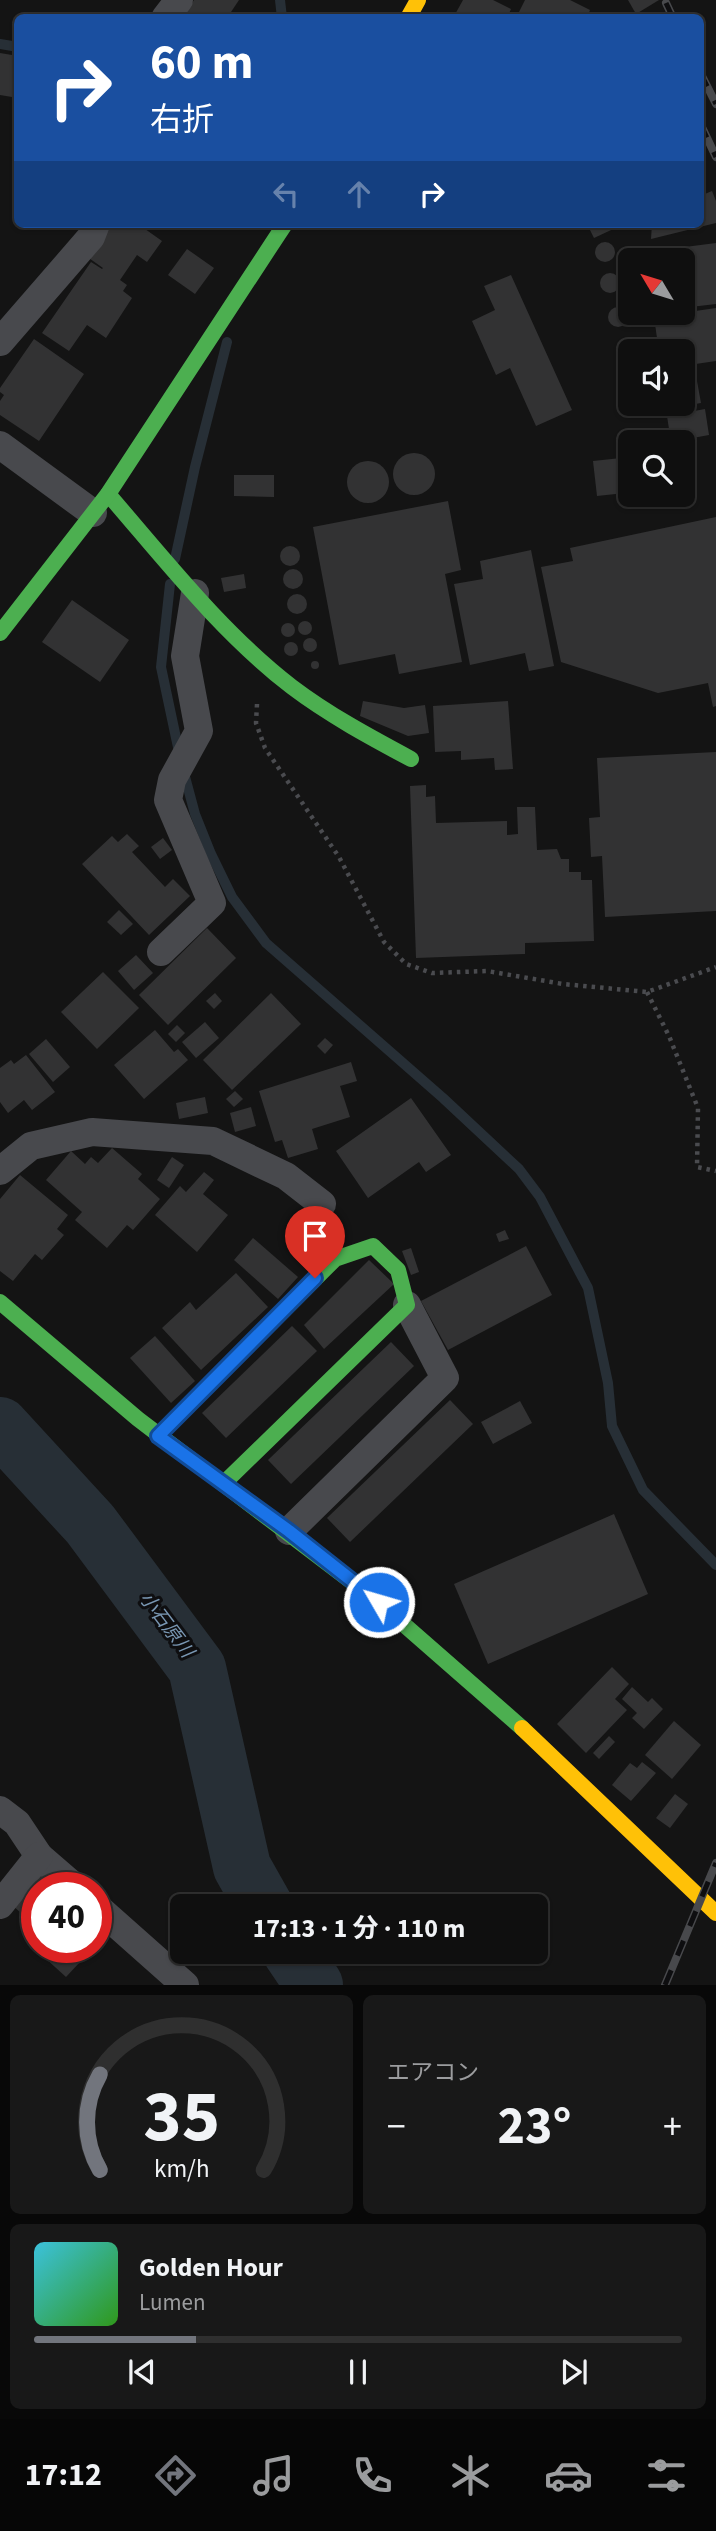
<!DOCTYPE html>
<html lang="ja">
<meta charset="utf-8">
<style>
:root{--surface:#0f0f0f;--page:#181818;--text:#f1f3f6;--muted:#9b9c9e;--line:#2f2f2f;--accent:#72757d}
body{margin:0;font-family:"Source Sans 3","Noto Sans JP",sans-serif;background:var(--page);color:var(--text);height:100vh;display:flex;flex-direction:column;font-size:26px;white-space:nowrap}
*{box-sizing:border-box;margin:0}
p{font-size:23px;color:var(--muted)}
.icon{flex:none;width:38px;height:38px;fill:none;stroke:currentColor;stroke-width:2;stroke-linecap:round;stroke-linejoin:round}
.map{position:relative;height:1985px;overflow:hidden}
.sheet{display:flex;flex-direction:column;gap:10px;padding:10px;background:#080808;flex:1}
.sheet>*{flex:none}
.guide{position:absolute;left:14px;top:14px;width:690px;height:214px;border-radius:10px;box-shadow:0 2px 5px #0004,0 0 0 2px var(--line);background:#1a4fa0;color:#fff;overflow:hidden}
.needle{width:46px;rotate:308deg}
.fabs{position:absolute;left:618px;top:248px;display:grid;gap:14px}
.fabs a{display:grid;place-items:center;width:77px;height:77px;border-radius:10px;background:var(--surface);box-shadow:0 2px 5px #0004,0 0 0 2px var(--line);font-size:35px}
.speed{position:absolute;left:21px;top:1872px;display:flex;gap:14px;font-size:35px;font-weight:700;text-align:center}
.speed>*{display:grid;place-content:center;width:91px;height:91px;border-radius:50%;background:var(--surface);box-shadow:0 2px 5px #0004,0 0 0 2px var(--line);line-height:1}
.speed .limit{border:10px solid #d22;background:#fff;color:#111}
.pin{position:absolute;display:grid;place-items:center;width:60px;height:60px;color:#fff;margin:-72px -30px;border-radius:50% 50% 50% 0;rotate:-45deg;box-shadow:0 0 7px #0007}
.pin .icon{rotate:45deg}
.me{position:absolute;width:77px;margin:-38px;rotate:308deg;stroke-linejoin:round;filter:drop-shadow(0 0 5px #0008)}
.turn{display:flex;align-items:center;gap:24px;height:147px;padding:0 21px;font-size:32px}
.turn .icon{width:91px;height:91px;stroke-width:2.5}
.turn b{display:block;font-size:49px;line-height:60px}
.lanes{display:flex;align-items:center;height:66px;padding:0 21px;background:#0003;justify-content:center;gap:35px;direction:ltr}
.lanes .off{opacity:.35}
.big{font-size:52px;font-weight:700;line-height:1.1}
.sheet .card{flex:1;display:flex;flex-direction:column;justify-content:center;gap:10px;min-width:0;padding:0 24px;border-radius:10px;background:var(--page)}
.sheet .dial{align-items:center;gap:0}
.dial svg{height:182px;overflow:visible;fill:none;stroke:var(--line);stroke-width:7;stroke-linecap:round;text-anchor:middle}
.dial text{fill:var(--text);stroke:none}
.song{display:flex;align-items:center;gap:21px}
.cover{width:84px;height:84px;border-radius:10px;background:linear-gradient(135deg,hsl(190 70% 55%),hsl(110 70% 35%))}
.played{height:7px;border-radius:4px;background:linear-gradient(90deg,var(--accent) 25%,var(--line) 25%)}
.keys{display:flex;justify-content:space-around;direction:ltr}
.heat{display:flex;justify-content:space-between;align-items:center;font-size:38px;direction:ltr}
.sheet .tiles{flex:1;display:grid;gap:10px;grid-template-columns:1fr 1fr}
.card:last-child{grid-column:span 2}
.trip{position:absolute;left:170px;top:1894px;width:378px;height:70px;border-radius:10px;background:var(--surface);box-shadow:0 2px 5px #0004,0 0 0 2px var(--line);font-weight:700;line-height:70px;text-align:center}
.menu{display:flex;height:112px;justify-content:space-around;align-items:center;background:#060606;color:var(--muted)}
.menu .icon{width:49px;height:49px}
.menu .on{color:var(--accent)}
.menu b{font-size:32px;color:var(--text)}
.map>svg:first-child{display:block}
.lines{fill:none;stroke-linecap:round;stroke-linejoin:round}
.stream{stroke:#272f36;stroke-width:10}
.river{stroke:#272f36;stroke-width:58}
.building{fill:#323233}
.path{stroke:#4a4b4f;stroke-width:4.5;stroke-dasharray:3.5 5;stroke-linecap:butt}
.street{stroke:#48494d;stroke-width:28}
.fast{stroke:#4caf50;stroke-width:16}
.slow{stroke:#ffc107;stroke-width:16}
.rail-casing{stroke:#48494c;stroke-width:8}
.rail{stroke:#0e0e10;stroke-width:5;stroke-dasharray:16;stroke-linecap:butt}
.route-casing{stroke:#114b97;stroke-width:18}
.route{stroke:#1a73e8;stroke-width:12}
.labels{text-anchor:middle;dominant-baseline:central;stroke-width:6;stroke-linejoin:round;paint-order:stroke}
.water-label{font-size:19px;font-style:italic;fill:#7997b3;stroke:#0e0e10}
</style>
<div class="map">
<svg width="716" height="1985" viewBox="0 0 716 1985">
<rect width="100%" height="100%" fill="#141414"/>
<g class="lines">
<!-- stream -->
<g class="stream">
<path d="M280,0L282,18"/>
<path d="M0,44L18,47"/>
<path d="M175,559L195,467L227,342"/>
<path d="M170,584L161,667L179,752"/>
<path d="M184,773L195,814L211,854L232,897L266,943L443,1098L519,1169L540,1197L588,1288L608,1383L612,1426L643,1490L716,1565"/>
</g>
<!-- river -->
<g class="river">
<path d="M0,1426L90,1524L197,1668L242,1867L264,1906"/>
<path d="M291,1951L314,1985"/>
</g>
</g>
<!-- building -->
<g class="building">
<path d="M194,0H239L227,18H182Z"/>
<path d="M463,0H493L511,9L507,18H453Z"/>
<path d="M525,0H570L590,10L587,18H516Z"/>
<path d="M628,0H659L636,14Z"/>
<path d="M0,53L18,56V98L0,95Z"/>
<path d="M712,191L716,201V223L651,239L652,224H700V196Z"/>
<path d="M109,224H138L162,241L147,262L137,255L120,280L127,285L123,291L132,298L106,338L87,325L69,351L42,333L91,262L102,269L103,268L86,256Z"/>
<path d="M587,224H624L594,238Z"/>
<circle cx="605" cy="252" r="10"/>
<path d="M716,243V304L682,308V261H647L646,252Z"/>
<path d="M187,249L214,268L195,294L168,275Z"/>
<circle cx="610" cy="283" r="10"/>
<path d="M511,275L572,410L536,426L510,368L496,375L472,321L495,310L484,286Z"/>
<circle cx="618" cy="317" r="10"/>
<path d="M716,308V361L682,366V352H659L654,317Z"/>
<path d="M34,339L84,374L39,441L0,415V401L4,395L0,392V388Z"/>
<path d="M695,370L701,403L666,409V404H682V373Z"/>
<path d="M705,409L709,435L671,442L667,416Z"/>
<circle cx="414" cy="474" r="21"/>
<path d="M621,458L625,493L597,496L593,461Z"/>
<circle cx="368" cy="482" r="21"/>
<path d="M234,475H274V497L234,496Z"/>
<path d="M448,501L461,570L445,574L462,662L399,674L395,654L339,665L313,527Z"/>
<path d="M716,517V706L713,707L708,683L658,693L561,662L541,567L573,561L570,548Z"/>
<circle cx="290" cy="556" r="10"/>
<path d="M531,550L554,666L529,671L525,653L470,665L454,584L483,579L480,561Z"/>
<circle cx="293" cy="579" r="10"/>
<path d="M244,574L246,588L224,592L221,578Z"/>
<circle cx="297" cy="604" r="10"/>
<path d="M72,600L129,640L100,682L42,642Z"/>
<circle cx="305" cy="628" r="7"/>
<circle cx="288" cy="630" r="7"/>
<circle cx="310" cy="645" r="7"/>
<circle cx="291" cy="649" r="7"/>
<circle cx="315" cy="665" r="4"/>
<path d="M363,701L404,708L425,705L429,733L408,736L360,716Z"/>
<path d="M508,701L513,769L495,770L494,758L461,760V751L435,752L433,706Z"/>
<path d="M716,752V911L605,917L602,856L591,857L589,818L600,817L597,758Z"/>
<path d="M426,785V797L435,796L436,823L507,821V835L518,834L517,807H535L537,850L557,849L561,859H569V872H581V880H592L594,941L525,943V954L416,958L410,786Z"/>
<path d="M127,834L139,846L132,852L165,887L173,879L190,896L149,935L82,864L112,836L118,842Z"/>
<path d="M163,838L172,850L160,859L151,847Z"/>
<path d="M119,910L133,924L121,935L107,922Z"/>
<path d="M207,928L236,958L168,1025L139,995Z"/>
<path d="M136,955L153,973L134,990L118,971Z"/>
<path d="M103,972L139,1008L97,1049L61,1012Z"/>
<path d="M215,993L222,1001L214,1009L206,1001Z"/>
<path d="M271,993L301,1024L232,1090L203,1060Z"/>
<path d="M205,1022L219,1038L196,1058L182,1042Z"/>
<path d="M177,1025L185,1033L176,1042L168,1034Z"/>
<path d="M155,1030L174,1052L178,1049L188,1060L144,1099L114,1065Z"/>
<path d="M325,1038L333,1045L325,1054L317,1046Z"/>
<path d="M46,1039L70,1067L53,1082L29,1054Z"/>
<path d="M26,1055L55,1092L32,1110L24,1100L8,1113L0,1102V1068L11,1060L14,1064Z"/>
<path d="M351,1062L357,1081L340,1086L350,1117L312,1129L318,1149L288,1158L282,1140L275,1142L259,1091Z"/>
<path d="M235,1091L243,1099L234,1107L226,1099Z"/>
<path d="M205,1097L208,1113L179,1119L176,1103Z"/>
<path d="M411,1098L451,1155L426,1172L419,1162L368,1198L336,1151Z"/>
<path d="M251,1107L256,1126L235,1132L230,1113Z"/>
<path d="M112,1148L142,1174L138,1179L160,1199L133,1230L127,1225L107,1248L75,1220L82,1212L46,1180L71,1151L85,1164L91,1157L98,1163Z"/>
<path d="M172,1157L184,1165L169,1188L157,1180Z"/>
<path d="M204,1172L214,1180L203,1194L228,1215L197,1252L155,1215L180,1186L186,1192Z"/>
<path d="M20,1175L68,1215L57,1229L64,1235L42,1260L35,1254L13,1281L0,1271V1199Z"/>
<path d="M318,1228L335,1241L317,1263L301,1250Z"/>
<path d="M505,1230L509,1239L499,1242L496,1234Z"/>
<path d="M253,1238L298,1277L278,1299L234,1260Z"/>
<path d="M526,1246L552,1295L448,1350L421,1301Z"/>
<path d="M411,1248L419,1272L411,1275L402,1251Z"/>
<path d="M369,1260L394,1284L324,1349L304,1325Z"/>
<path d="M236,1273L268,1307L201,1370L162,1328L190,1302L196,1310Z"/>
<path d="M292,1326L317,1351L226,1438L202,1413Z"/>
<path d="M155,1336L195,1381L171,1403L130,1358Z"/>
<path d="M391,1342L414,1366L291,1484L268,1460Z"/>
<path d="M450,1400L473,1424L350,1542L327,1518Z"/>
<path d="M520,1401L532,1423L493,1444L481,1422Z"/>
<path d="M614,1514L648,1594L488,1664L454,1584Z"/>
<path d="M612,1667L629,1684L615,1699L627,1710L586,1753L557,1724Z"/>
<path d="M632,1687L648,1702L652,1698L663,1709L644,1729L632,1718L637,1713L622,1699Z"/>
<path d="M674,1721L701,1745L672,1779L645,1755Z"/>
<path d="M609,1736L615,1742L599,1759L593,1753Z"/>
<path d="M642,1762L656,1773L631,1801L612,1785L630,1763L637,1768Z"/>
<path d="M675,1794L688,1804L670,1828L656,1818Z"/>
<path d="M41,1874L57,1888H37V1927L12,1905Z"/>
<path d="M96,1924L106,1933L96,1944Z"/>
<path d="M52,1948H93L66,1977L44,1957Z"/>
</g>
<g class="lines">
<!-- path -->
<g class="path">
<path d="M257,704L256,723L265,748L339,857L384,942L406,964L432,973L487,971L563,984L647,992L716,967"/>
<path d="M647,992L669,1036L698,1108L697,1167L716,1171"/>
</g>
<!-- street -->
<g class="street">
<path d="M165,18L179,0"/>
<path d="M0,342L91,237L96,224"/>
<path d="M0,445L93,513"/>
<path d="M161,952L212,903L168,800L172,780L199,731L185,656L195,593"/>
<path d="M0,1171L31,1146L92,1132L213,1141L286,1176L322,1204"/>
<path d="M289,1531L445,1378L407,1305"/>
<path d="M0,1810L17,1823L39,1856L76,1888"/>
<path d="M0,1905L39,1856"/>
<path d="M96,1906L185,1985"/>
</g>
<!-- fast -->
<g class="fast">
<path d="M108,494C166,561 222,633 292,687C329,715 370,737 411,759"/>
<path d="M0,633L108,494L285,224"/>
<path d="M0,1302L138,1419L377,1601L522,1728"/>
<path d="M158,1436L335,1259L373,1246L398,1270L407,1305L223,1484"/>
</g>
<!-- slow -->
<g class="slow">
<path d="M408,18L418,0"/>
<path d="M522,1728L716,1913"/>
</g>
<!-- rail casing -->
<g class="rail-casing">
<g id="rail">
<path d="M666,3L673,18"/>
<path d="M700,72L716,104"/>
<path d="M700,123L716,157"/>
<path d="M665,1985L716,1863"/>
</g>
</g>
<!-- rail -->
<use href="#rail" class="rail"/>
</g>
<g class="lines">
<!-- route casing -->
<g class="route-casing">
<path id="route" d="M315,1278L158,1436L289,1531L379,1602"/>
</g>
<!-- route -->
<use href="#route" class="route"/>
</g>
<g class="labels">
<!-- water labels -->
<g class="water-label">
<text transform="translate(166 1625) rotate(53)">小石原川</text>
</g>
</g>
</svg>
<div class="fabs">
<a><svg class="needle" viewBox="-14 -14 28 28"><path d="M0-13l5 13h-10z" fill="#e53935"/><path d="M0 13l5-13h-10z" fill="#9b9c9e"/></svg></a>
<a><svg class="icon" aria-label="sound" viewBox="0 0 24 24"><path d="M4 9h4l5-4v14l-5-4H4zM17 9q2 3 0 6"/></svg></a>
<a><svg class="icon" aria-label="search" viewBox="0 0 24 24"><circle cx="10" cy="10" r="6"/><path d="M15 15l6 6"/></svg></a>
</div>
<div class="speed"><div class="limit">40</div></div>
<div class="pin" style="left:315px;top:1278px;background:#d93025"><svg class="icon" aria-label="arrive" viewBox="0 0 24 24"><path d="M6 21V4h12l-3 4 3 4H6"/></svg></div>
<svg class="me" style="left:379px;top:1602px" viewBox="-20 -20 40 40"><circle r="17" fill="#1a73e8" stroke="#fff" stroke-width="3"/><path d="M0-11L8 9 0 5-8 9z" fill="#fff"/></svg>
<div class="trip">17:13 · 1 分 · 110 m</div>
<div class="guide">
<div class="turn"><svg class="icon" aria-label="right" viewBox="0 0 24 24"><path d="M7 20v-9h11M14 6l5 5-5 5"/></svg><div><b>60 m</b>右折</div></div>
<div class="lanes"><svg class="icon off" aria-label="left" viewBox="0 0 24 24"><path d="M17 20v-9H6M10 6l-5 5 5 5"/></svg><svg class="icon off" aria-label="ahead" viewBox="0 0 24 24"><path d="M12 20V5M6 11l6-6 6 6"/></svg><svg class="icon" aria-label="right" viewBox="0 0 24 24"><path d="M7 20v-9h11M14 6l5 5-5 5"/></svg></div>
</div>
</div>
<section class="sheet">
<div class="tiles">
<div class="card dial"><svg viewBox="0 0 100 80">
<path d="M14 69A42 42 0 1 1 86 69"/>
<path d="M14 69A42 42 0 0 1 14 27" stroke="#72757d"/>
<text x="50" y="56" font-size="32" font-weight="700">35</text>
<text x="50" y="72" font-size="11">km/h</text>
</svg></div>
<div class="card"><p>エアコン</p>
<div class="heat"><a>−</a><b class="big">23°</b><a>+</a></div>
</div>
<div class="card">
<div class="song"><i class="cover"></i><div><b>Golden Hour</b><p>Lumen</p></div></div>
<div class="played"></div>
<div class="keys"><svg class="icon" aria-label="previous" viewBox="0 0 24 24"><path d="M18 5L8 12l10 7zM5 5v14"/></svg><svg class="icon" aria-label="pause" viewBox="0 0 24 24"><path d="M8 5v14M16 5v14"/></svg><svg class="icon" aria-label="next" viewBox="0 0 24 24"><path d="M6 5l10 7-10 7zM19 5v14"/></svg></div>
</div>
</div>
</section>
<nav class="menu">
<b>17:12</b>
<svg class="icon on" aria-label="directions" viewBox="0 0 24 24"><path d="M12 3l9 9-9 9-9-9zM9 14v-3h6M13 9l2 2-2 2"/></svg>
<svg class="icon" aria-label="music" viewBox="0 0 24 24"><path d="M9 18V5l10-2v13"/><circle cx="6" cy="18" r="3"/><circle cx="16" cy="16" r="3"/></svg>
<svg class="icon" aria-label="phone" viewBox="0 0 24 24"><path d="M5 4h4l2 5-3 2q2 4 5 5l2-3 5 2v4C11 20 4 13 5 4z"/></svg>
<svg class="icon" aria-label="climate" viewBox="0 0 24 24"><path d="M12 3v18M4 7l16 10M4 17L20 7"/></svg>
<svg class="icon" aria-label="car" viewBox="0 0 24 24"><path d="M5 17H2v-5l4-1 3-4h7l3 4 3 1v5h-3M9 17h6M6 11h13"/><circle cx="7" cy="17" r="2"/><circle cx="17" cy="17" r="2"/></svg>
<svg class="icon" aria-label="filters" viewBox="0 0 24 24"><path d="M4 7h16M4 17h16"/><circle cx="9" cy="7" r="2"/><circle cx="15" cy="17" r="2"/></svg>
</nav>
